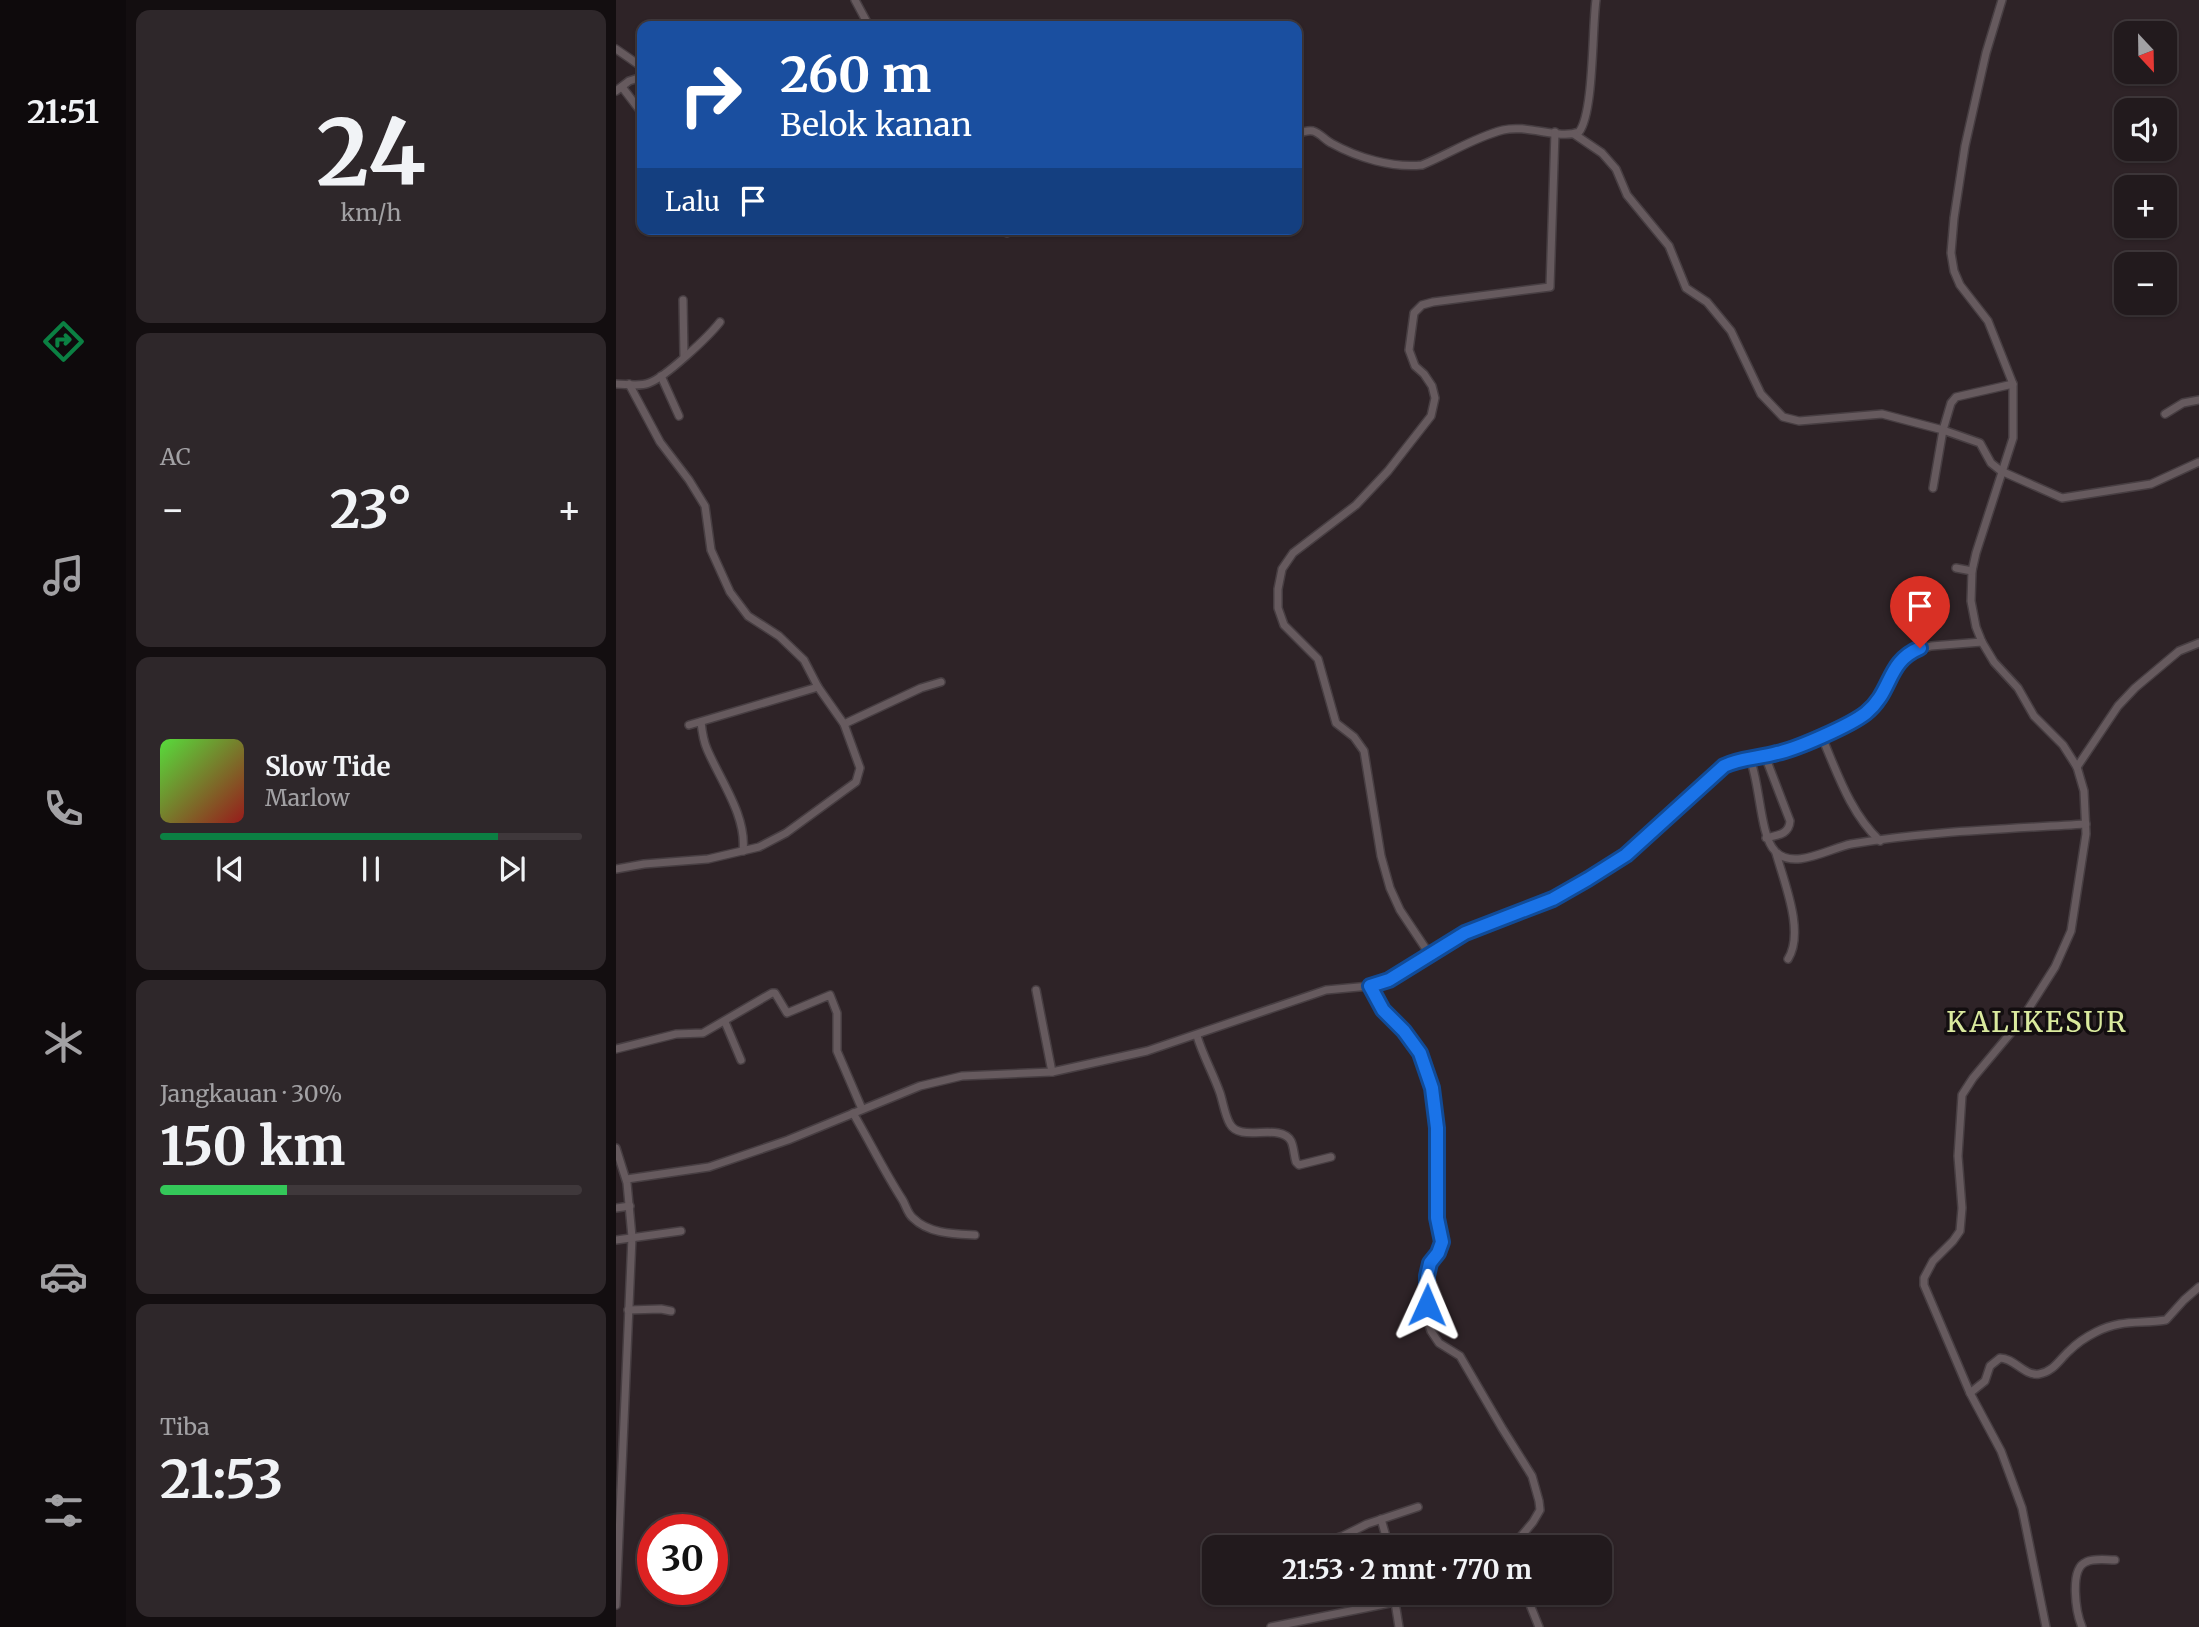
<!DOCTYPE html>
<html lang="id">
<meta charset="utf-8">
<style>
:root{--surface:#221a1d;--page:#2e272a;--text:#f1f3f6;--muted:#a2a1a4;--line:#3f383b;--accent:#0b8043}
body{margin:0;font-family:Merriweather,serif;background:var(--page);color:var(--text);height:100vh;display:flex;flex-direction:column;font-size:26px;white-space:nowrap}
*{box-sizing:border-box;margin:0}
p{font-size:23px;color:var(--muted)}
.icon{flex:none;width:38px;height:38px;fill:none;stroke:currentColor;stroke-width:2;stroke-linecap:round;stroke-linejoin:round}
.map{position:relative;flex:1;overflow:hidden}
.panel{display:flex;flex-direction:column;gap:10px;padding:10px;background:#130e10;width:490px}
.panel>*{flex:none}
.top-card{position:absolute;left:21px;top:21px;width:665px;height:214px;border-radius:14px;box-shadow:0 2px 5px #0004,0 0 0 2px var(--line);background:#1a4fa0;color:#fff;overflow:hidden}
.needle{width:46px;rotate:158deg}
.controls{position:absolute;left:1498px;top:21px;display:grid;gap:14px}
.controls a{display:grid;place-items:center;width:63px;height:63px;border-radius:14px;background:var(--surface);box-shadow:0 2px 5px #0004,0 0 0 2px var(--line);font-size:35px}
.speed{position:absolute;left:21px;top:1514px;display:flex;gap:14px;font-size:35px;font-weight:700;text-align:center}
.speed>*{display:grid;place-content:center;width:91px;height:91px;border-radius:50%;background:var(--surface);box-shadow:0 2px 5px #0004,0 0 0 2px var(--line);line-height:1}
.speed .limit{border:10px solid #d22;background:#fff;color:#111}
.pin{position:absolute;display:grid;place-items:center;width:60px;height:60px;color:#fff;margin:-72px -30px;border-radius:50% 50% 50% 0;rotate:-45deg;box-shadow:0 0 7px #0007}
.pin .icon{rotate:45deg}
.me{position:absolute;width:77px;margin:-38px;rotate:1deg;stroke-linejoin:round;filter:drop-shadow(0 0 5px #0008)}
.turn{display:flex;align-items:center;gap:24px;height:147px;padding:0 28px;font-size:32px}
.turn .icon{width:91px;height:91px;stroke-width:2.5}
.turn b{display:block;font-size:49px;line-height:60px}
.then{display:flex;align-items:center;height:66px;padding:0 28px;background:#0003;gap:14px;font-size:26px}
.big{font-size:52px;font-weight:700;line-height:1.1}
.panel .card{flex:1;display:flex;flex-direction:column;justify-content:center;gap:10px;min-width:0;padding:0 24px;border-radius:14px;background:var(--page)}
.panel .dial{align-items:center;gap:0}
.dial b{font-size:91px;line-height:1}
.song{display:flex;align-items:center;gap:21px}
.cover{width:84px;height:84px;border-radius:10px;background:linear-gradient(135deg,hsl(110 70% 55%),hsl(0 70% 35%))}
.played{height:7px;border-radius:4px;background:linear-gradient(90deg,var(--accent) 80%,var(--line) 80%)}
.keys{display:flex;justify-content:space-around;direction:ltr}
.heat{display:flex;justify-content:space-between;align-items:center;font-size:38px;direction:ltr}
.charge{height:10px;border-radius:5px;background:linear-gradient(90deg,#34c759 30%,var(--line) 0)}
.trip{position:absolute;left:586px;top:1535px;width:410px;height:70px;border-radius:14px;background:var(--surface);box-shadow:0 2px 5px #0004,0 0 0 2px var(--line);font-weight:700;line-height:70px;text-align:center}
main{display:flex;flex:1;min-height:0}
.dock{display:flex;flex-direction:column;width:126px;justify-content:space-around;align-items:center;background:#0e0a0c;color:var(--muted)}
.dock .icon{width:49px;height:49px}
.dock .current{color:var(--accent)}
.dock b{font-size:32px;color:var(--text)}
.map>svg:first-child{display:block}
.lines{fill:none;stroke-linecap:round;stroke-linejoin:round}
.minor-casing{stroke:#473e42;stroke-width:10}
.minor{stroke:#665a5e;stroke-width:7}
.route-casing{stroke:#114b97;stroke-width:18}
.route{stroke:#1a73e8;stroke-width:12}
.labels{text-anchor:middle;dominant-baseline:central;stroke-width:7;stroke-linejoin:round;paint-order:stroke}
.quarter-label{font-size:28px;letter-spacing:2px;fill:#daea9e;stroke:#130e10}
</style>
<main>
<nav class="dock">
<b>21:51</b>
<svg class="icon current" aria-label="directions" viewBox="0 0 24 24"><path d="M12 3l9 9-9 9-9-9zM9 14v-3h6M13 9l2 2-2 2"/></svg>
<svg class="icon" aria-label="music" viewBox="0 0 24 24"><path d="M9 18V5l10-2v13"/><circle cx="6" cy="18" r="3"/><circle cx="16" cy="16" r="3"/></svg>
<svg class="icon" aria-label="phone" viewBox="0 0 24 24"><path d="M5 4h4l2 5-3 2q2 4 5 5l2-3 5 2v4C11 20 4 13 5 4z"/></svg>
<svg class="icon" aria-label="climate" viewBox="0 0 24 24"><path d="M12 3v18M4 7l16 10M4 17L20 7"/></svg>
<svg class="icon" aria-label="car" viewBox="0 0 24 24"><path d="M5 17H2v-5l4-1 3-4h7l3 4 3 1v5h-3M9 17h6M6 11h13"/><circle cx="7" cy="17" r="2"/><circle cx="17" cy="17" r="2"/></svg>
<svg class="icon" aria-label="filters" viewBox="0 0 24 24"><path d="M4 7h16M4 17h16"/><circle cx="9" cy="7" r="2"/><circle cx="15" cy="17" r="2"/></svg>
</nav>
<section class="panel">
<div class="card dial"><b>24</b><p>km/h</p></div>
<div class="card"><p>AC</p>
<div class="heat"><a>−</a><b class="big">23°</b><a>+</a></div>
</div>
<div class="card">
<div class="song"><i class="cover"></i><div><b>Slow Tide</b><p>Marlow</p></div></div>
<div class="played"></div>
<div class="keys"><svg class="icon" aria-label="previous" viewBox="0 0 24 24"><path d="M18 5L8 12l10 7zM5 5v14"/></svg><svg class="icon" aria-label="pause" viewBox="0 0 24 24"><path d="M8 5v14M16 5v14"/></svg><svg class="icon" aria-label="next" viewBox="0 0 24 24"><path d="M6 5l10 7-10 7zM19 5v14"/></svg></div>
</div>
<div class="card"><p>Jangkauan · 30%</p><b class="big">150 km</b><div class="charge"></div></div>
<div class="card"><p>Tiba</p><b class="big">21:53</b></div>
</section>
<div class="map">
<svg width="1583" height="1627" viewBox="0 0 1583 1627">
<rect width="100%" height="100%" fill="#2e2327"/>
<g class="lines">
<!-- minor casing -->
<g class="minor-casing">
<g id="minor">
<path d="M239,0L253,26"/>
<path d="M1386,0L1370,53L1349,146L1338,218L1335,253L1338,271L1344,285L1372,321L1397,384V438L1360,553L1356,571L1355,601L1360,627L1366,642L1378,662L1402,688L1418,716L1447,745L1461,767L1468,791L1470,834L1455,931L1439,967L1404,1022L1357,1078L1346,1095L1342,1156L1346,1208L1344,1231L1337,1241L1317,1261L1308,1278V1285L1354,1393L1385,1451L1406,1508L1430,1627"/>
<path d="M0,49L26,67"/>
<path d="M6,87L26,113"/>
<path d="M0,91L13,81L26,77"/>
<path d="M681,134C686,132 692,130 697,131C704,133 709,140 715,143C742,158 776,168 806,165C833,154 859,137 887,130C912,124 942,140 963,132C978,113 976,28 980,0"/>
<path d="M958,134L986,153L1000,169L1011,195L1053,246L1070,288L1091,302L1115,331L1145,394L1167,417L1183,421L1266,414L1327,430L1335,403L1340,397L1397,384"/>
<path d="M390,229L391,233"/>
<path d="M67,300L68,356"/>
<path d="M45,376L63,416"/>
<path d="M0,384C10,384 23,387 33,383C50,377 93,336 104,322"/>
<path d="M1549,414L1567,403L1583,400"/>
<path d="M1317,488L1327,430L1364,443L1375,463L1385,471L1446,498L1535,484L1583,462"/>
<path d="M1340,568L1356,571"/>
<path d="M85,722C86,731 87,740 91,749C104,780 131,816 127,851"/>
<path d="M228,724L305,688L325,682"/>
<path d="M73,725L202,687"/>
<path d="M1205,735C1221,772 1234,813 1264,841"/>
<path d="M1149,756L1174,821C1173,835 1161,835 1150,838"/>
<path d="M1134,759C1144,783 1144,836 1159,851C1177,871 1214,848 1235,844C1312,831 1392,829 1470,824"/>
<path d="M1461,767L1502,706L1519,688L1563,651L1583,643"/>
<path d="M1160,853C1168,882 1189,932 1172,959"/>
<path d="M0,869L28,864L92,859L143,847L170,833L240,782L244,768L228,724L202,687L188,660L163,636L132,616L114,592L95,550L89,506L73,480L44,442L13,384"/>
<path d="M814,955L784,910L774,888L765,856L748,751L738,737L720,723L702,659L668,625L662,608V589L666,569L677,553L740,505L772,471L815,416L819,398L816,386L808,374L799,366L793,350L798,313L806,305L817,302L934,287L939,132"/>
<path d="M754,986L767,1010L788,1031L804,1053L816,1088L821,1128V1218L826,1242L822,1253L814,1263L811,1276L812,1321L815,1331L823,1343L844,1356L886,1428L916,1476L923,1501L924,1510L917,1522L896,1547"/>
<path d="M420,990L436,1072"/>
<path d="M109,1022L125,1060"/>
<path d="M581,1036C587,1056 597,1073 604,1093C607,1102 609,1116 614,1124C624,1143 664,1122 675,1141C678,1147 678,1156 680,1162L683,1165L715,1157"/>
<path d="M0,1049L60,1034L87,1033L156,993H159L171,1013L214,995L221,1013V1051L246,1109"/>
<path d="M237,1113C254,1142 268,1171 286,1199C290,1205 291,1213 297,1218C313,1234 339,1234 359,1235"/>
<path d="M0,1148L11,1183L16,1237L0,1605"/>
<path d="M11,1179L93,1167L172,1140L304,1086L346,1076L436,1072L531,1051L710,990L754,986L773,980L849,933L937,899L1010,855L1108,766L1121,761L1170,751L1249,714L1264,699L1287,656L1295,652L1315,646L1366,642"/>
<path d="M0,1208L14,1206"/>
<path d="M0,1240L65,1231"/>
<path d="M12,1310L45,1309L55,1311"/>
<path d="M1354,1393L1369,1381L1374,1366L1384,1358C1398,1358 1408,1376 1423,1374C1437,1372 1443,1360 1453,1351C1460,1344 1470,1337 1480,1332C1505,1319 1524,1324 1550,1320L1568,1300L1583,1287"/>
<path d="M765,1519L773,1547"/>
<path d="M700,1545L727,1536L751,1524L802,1507"/>
<path d="M781,1592L779,1602L783,1627"/>
<path d="M909,1592L923,1627"/>
<path d="M655,1627L779,1602"/>
<path d="M1466,1627C1460,1613 1453,1569 1470,1562C1478,1558 1490,1560 1499,1560"/>
</g>
</g>
<!-- minor -->
<use href="#minor" class="minor"/>
</g>
<g class="lines">
<!-- route casing -->
<g class="route-casing">
<path id="route" d="M811,1305V1276L814,1263L822,1253L826,1242L821,1218V1128L816,1088L804,1053L788,1031L767,1010L754,986L773,980L849,933L937,899L972,879L1010,855L1108,766C1124,758 1144,758 1161,753C1181,749 1235,725 1250,713C1277,691 1270,662 1304,648"/>
</g>
<!-- route -->
<use href="#route" class="route"/>
</g>
<g class="labels">
<!-- quarter labels -->
<g class="quarter-label">
<text x="1421" y="1022">KALIKESUR</text>
</g>
</g>
</svg>
<div class="controls">
<a><svg class="needle" viewBox="-14 -14 28 28"><path d="M0-13l5 13h-10z" fill="#e53935"/><path d="M0 13l5-13h-10z" fill="#a2a1a4"/></svg></a>
<a><svg class="icon" aria-label="sound" viewBox="0 0 24 24"><path d="M4 9h4l5-4v14l-5-4H4zM17 9q2 3 0 6"/></svg></a>
<a>+</a>
<a>−</a>
</div>
<div class="speed"><div class="limit">30</div></div>
<div class="pin" style="left:1304px;top:648px;background:#d93025"><svg class="icon" aria-label="arrive" viewBox="0 0 24 24"><path d="M6 21V4h12l-3 4 3 4H6"/></svg></div>
<svg class="me" style="left:811px;top:1305px" viewBox="-20 -20 40 40"><path d="M0-17L14 15 0 8-14 15z" fill="#1a73e8" stroke="#fff" stroke-width="4"/></svg>
<div class="trip">21:53 · 2 mnt · 770 m</div>
<div class="top-card">
<div class="turn"><svg class="icon" aria-label="right" viewBox="0 0 24 24"><path d="M7 20v-9h11M14 6l5 5-5 5"/></svg><div><b>260 m</b>Belok kanan</div></div>
<div class="then">Lalu<svg class="icon" aria-label="arrive" viewBox="0 0 24 24"><path d="M6 21V4h12l-3 4 3 4H6"/></svg></div>
</div>
</div>
</main>
